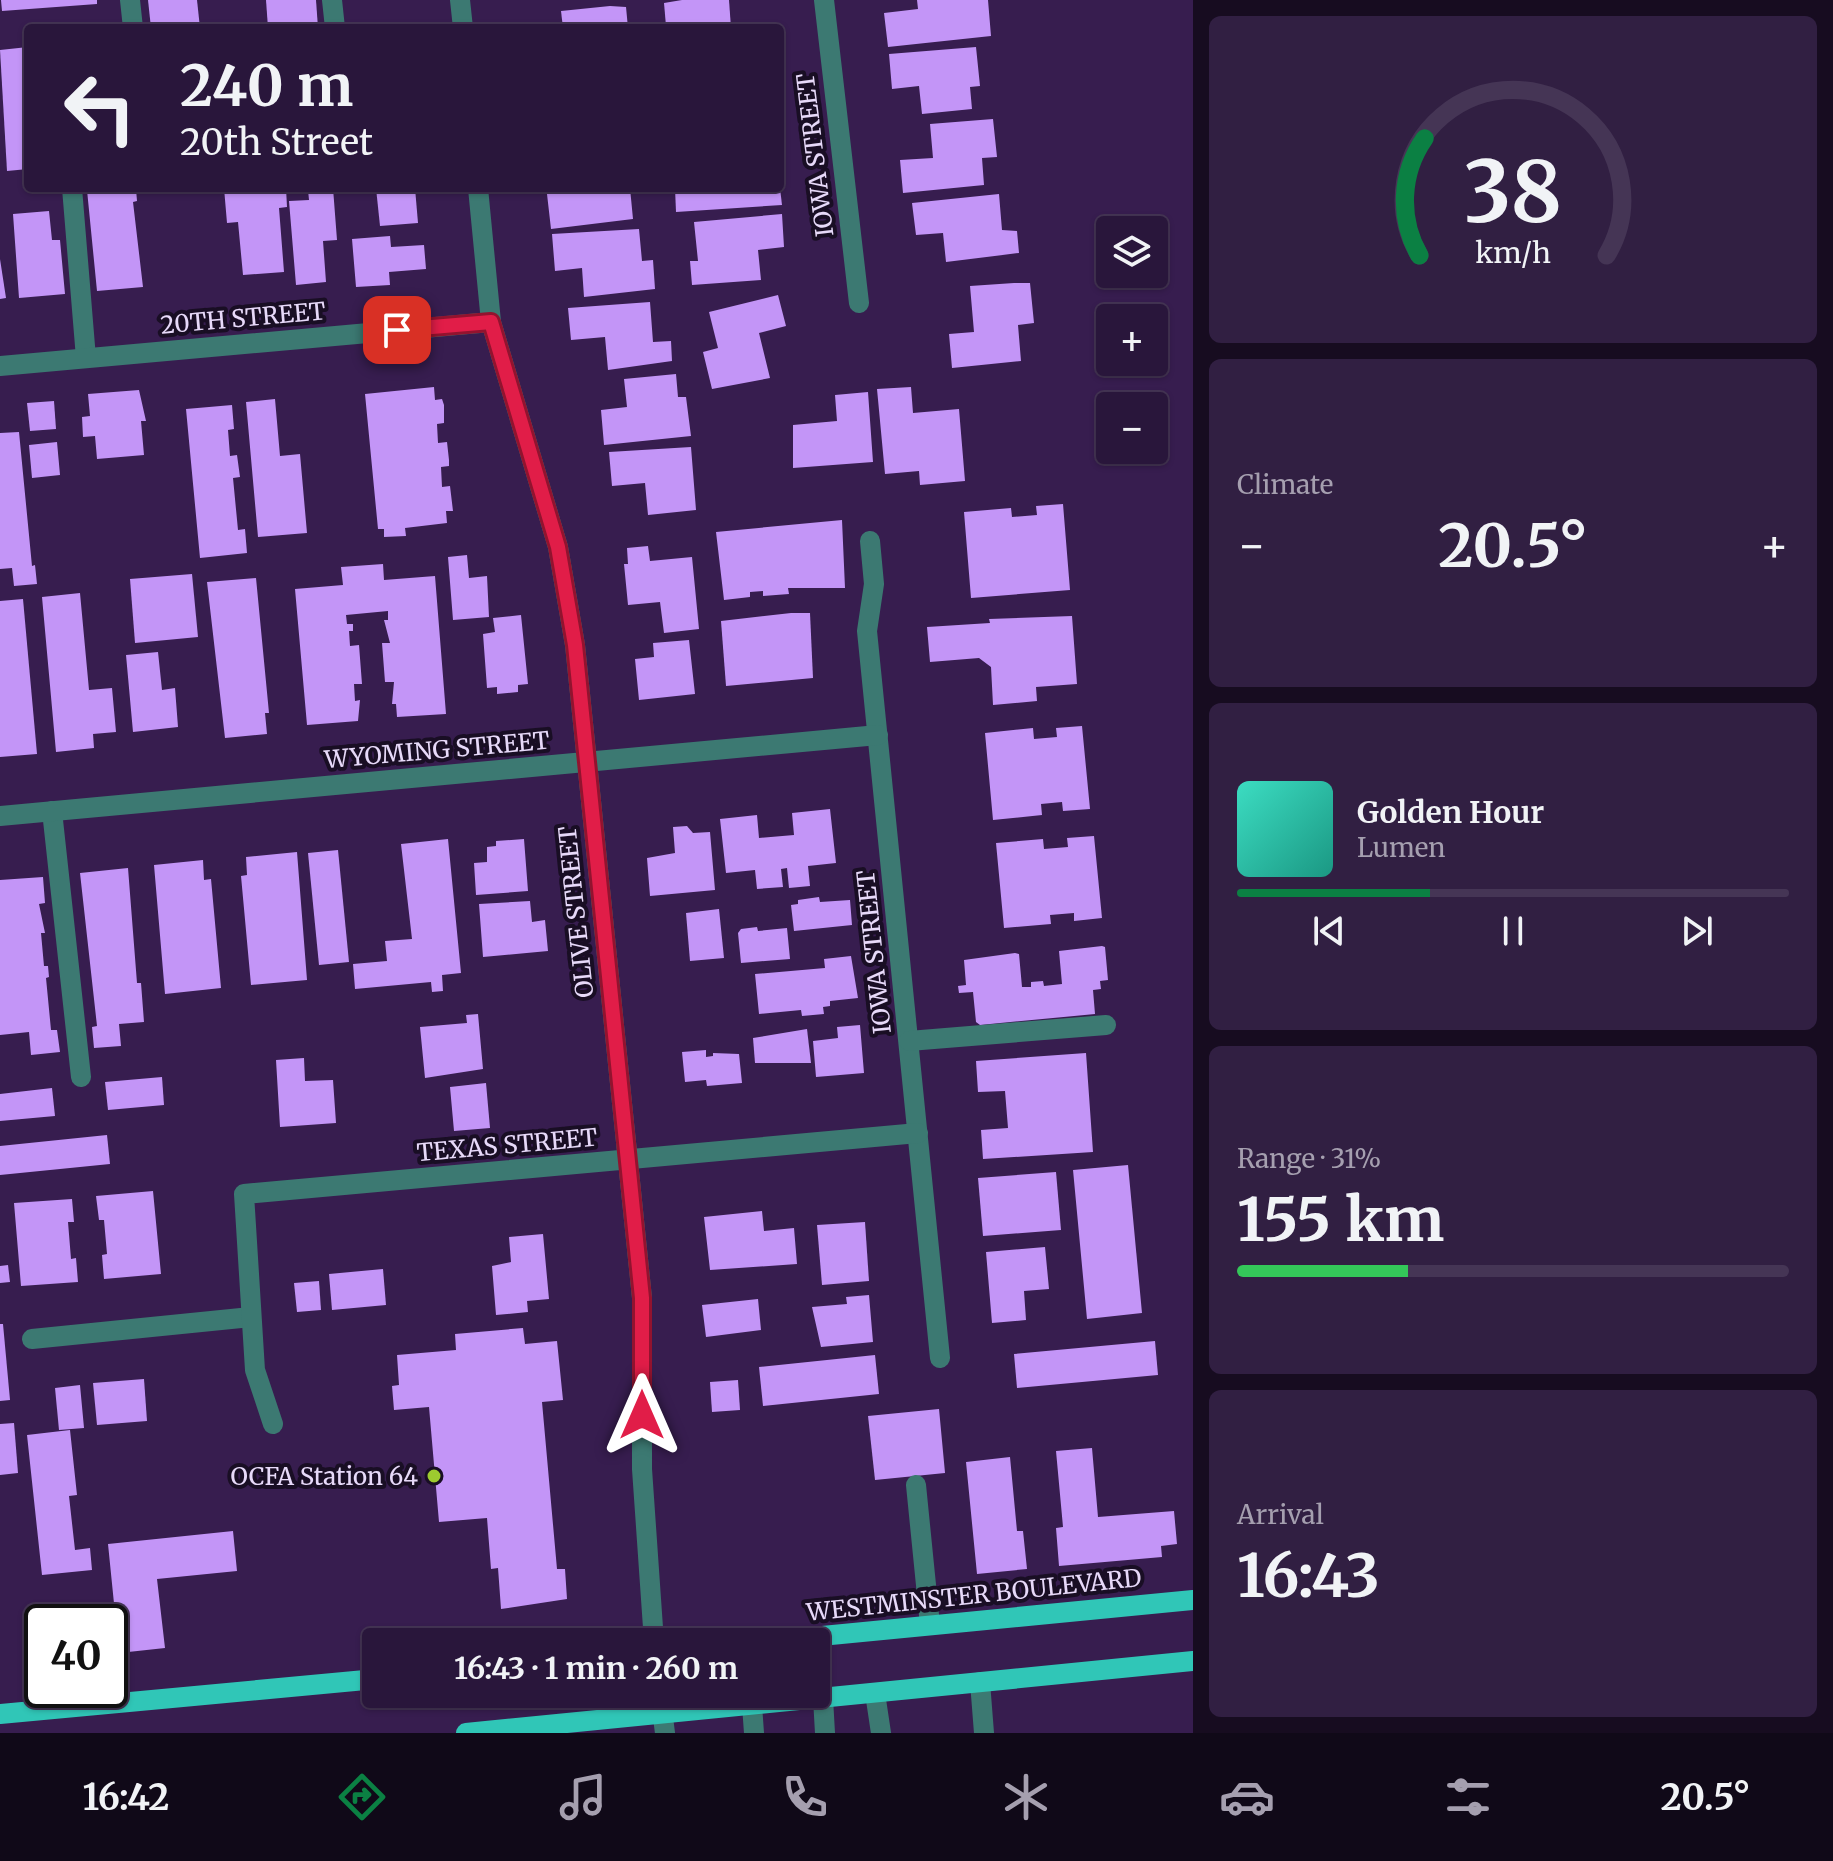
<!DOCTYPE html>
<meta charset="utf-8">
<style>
:root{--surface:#29163b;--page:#311f42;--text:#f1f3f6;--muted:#a59faf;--line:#453555;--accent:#0b8043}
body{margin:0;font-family:Merriweather,serif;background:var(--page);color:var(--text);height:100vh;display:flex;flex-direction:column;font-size:30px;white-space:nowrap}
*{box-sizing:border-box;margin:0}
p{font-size:26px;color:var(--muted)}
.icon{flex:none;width:44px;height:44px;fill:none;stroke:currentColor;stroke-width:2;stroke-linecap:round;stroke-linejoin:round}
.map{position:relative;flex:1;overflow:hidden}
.panel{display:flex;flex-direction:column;gap:16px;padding:16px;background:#170c20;width:640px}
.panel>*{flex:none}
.guide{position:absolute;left:24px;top:24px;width:760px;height:168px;border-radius:8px;box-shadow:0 2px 6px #0004,0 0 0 2px var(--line);background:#29163b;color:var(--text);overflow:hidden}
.buttons{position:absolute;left:1096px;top:216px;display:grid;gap:16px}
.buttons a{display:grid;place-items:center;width:72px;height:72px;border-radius:8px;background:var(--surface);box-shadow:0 2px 6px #0004,0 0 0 2px var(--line);font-size:40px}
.speed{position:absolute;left:24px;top:1604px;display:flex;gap:16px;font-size:40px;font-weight:700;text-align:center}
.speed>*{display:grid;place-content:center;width:104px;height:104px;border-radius:50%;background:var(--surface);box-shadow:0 2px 6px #0004,0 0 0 2px var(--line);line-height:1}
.speed .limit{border:4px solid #111;border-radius:12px;background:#fff;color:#111}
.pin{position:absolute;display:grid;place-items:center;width:68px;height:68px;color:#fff;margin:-34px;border-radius:16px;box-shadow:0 4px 12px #0006}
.me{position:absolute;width:88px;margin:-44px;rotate:0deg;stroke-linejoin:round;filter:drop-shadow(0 0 6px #0008)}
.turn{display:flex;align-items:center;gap:28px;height:168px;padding:0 24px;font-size:36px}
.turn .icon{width:104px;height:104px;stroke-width:2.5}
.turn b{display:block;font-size:56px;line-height:68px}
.big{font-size:60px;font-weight:700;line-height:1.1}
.panel .card{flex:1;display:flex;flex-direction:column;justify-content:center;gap:12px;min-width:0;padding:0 28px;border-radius:12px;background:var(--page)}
.panel .dial{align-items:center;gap:0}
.dial svg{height:208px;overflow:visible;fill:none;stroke:var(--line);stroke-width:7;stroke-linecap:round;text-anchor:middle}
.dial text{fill:var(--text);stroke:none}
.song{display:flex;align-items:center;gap:24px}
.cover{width:96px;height:96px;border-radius:12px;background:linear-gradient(135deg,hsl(170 70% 55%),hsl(170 70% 35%))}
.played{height:8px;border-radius:4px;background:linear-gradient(90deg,var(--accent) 35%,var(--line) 35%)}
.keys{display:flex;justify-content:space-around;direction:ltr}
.heat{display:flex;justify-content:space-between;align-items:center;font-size:44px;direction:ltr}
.charge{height:12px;border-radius:6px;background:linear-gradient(90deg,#34c759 31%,var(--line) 0)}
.trip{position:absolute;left:362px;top:1628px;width:468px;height:80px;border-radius:8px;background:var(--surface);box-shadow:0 2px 6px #0004,0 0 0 2px var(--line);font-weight:700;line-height:80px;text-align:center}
.menu{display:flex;height:128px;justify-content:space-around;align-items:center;background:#100918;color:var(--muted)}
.menu .icon{width:56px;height:56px}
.menu .active{color:var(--accent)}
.menu b{font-size:36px;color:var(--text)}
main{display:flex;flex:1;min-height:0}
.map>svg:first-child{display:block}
.building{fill:#c395f7}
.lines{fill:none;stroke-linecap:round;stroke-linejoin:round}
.minor{stroke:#3c7972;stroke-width:20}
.major{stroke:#30c6b7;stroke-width:20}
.route-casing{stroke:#92132f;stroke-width:20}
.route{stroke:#e11d48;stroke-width:14}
.poi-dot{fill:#9dca2f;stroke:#190e24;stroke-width:3}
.labels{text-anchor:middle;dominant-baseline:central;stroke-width:8;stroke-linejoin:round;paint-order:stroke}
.street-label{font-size:24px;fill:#e7d9f9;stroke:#190e24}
.poi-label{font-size:24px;fill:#e7d9f9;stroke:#190e24;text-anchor:end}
</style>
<main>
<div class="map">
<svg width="1193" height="1733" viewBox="0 0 1193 1733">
<rect width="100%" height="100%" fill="#371d4f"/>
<!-- building -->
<g class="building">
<path d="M1,0H97V4L2,11Z"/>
<path d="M148,0H197L200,28H151Z"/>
<path d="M266,0H316L318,28H268Z"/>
<path d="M682,0H729L731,28L666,26L664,3Z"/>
<path d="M917,0H988L991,36L888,47L884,13L918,9Z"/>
<path d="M610,6L626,7L628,28H563L561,11Z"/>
<path d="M28,47V169L7,171L0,50Z"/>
<path d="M976,47L980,86L970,87L972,109L922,114L919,86L892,89L889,54Z"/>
<path d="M993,119L997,157L982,158L984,185L903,193L900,160L933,158L930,124Z"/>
<path d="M96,188L136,189L137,201L133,202L143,287L97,291L87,190Z"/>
<path d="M224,188H286L287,207L279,208L284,272L243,275L238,222L227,223Z"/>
<path d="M333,188L337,240L323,241L326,282L296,285L289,201L309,200L308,190Z"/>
<path d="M376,188H415L418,223L380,226Z"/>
<path d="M580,188H630L633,219L551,229L547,194L580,191Z"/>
<path d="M675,188H780L782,205L676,212Z"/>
<path d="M999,194L1002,230L1017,231L1019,253L946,262L943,233L916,235L912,203Z"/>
<path d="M49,211L52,240H60L65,294L19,298L13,214Z"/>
<path d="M782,214L784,247L758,250L761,280L692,285L690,261H698L694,222Z"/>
<path d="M639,229L642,261L653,260L655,289L584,297L582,268L555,271L552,234Z"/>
<path d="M390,236L391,247L424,245L426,269L389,272L390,285L356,287L352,239Z"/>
<path d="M0,259L6,298L0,299Z"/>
<path d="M1014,283H1030L1034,323L1018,325L1021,361L952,368L949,334L974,332L970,286Z"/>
<path d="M778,295L786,326L759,333L770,378L712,389L703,352L718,348L709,312Z"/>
<path d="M650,302L653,342L671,341L672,361L608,370L605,337L571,340L568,308Z"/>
<path d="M676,374L678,397H686L691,436L604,445L601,410L627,407L624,379Z"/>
<path d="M434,387L435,400L442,399L444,405V423L437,424L438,443L447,442L449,460V466L441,467L442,487L450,486L453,511H446L447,523L405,528L406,536L384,537V529H378L365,394Z"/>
<path d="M911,387L913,413L959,409L965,481L920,485L919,471L885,474L877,389Z"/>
<path d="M139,390L146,421H141L144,455L97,459L95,436L83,437L82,417L90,416L88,394Z"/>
<path d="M868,392L873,462L793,468V425L837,421L835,395Z"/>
<path d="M275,399L280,456L300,454L307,533L258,537L246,402Z"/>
<path d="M54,401L56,429L30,431L27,403Z"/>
<path d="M232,405L234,429L228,430L230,456L237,455L240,477L233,478L238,530L245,529L247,553L200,558L186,409Z"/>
<path d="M19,432L32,566L35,565L37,584L14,586L12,568L0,569V433Z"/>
<path d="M57,442L60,475L32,478L29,445Z"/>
<path d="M691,447L696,510L648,515L645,483L612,486L609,452Z"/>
<path d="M1063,504L1070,590L971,598L964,512L1011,508L1012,517L1037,515L1036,506Z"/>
<path d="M842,520L845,588H788L789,594L763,596V591L750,592V597L724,600L716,532Z"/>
<path d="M648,546L650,561L692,557L699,629L664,633L660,602L628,605L624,564H628L627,548Z"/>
<path d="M467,555L469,578L487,576L489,617L453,620L448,557Z"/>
<path d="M383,564L384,580L435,576L446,714L397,717L396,704H392L394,682H385L382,643H390L384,620H388V611L346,615L347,624H353V631H349L350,646L359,645L362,684H354L355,701L360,700L358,721L307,725L295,589L343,585L341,567Z"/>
<path d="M192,574L198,637L135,643L130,579Z"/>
<path d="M256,578L269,713H265L267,734L225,738L207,582Z"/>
<path d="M80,593L89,690L112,688L116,732L93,734L94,748L56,752L42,597Z"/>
<path d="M23,599L37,754L0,757V601Z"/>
<path d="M791,613H810L813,678L726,686L721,621Z"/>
<path d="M521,615L528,684L518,685V692L497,694V687L487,688L483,634L495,632L493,618Z"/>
<path d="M1072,616L1077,684L1036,687L1037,701L993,705L991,667L979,658L930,662L927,627L990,623L989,619Z"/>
<path d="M689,640L695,694L639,700L635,659L654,657L653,643Z"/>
<path d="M158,652L162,690L175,688L178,727L133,732L126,655Z"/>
<path d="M1082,726L1090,809L1063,811L1062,802L1041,804L1042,815L993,820L985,733L1033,728L1034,739L1057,737L1056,728Z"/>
<path d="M830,809L836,863L808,866L810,886L789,888L787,868L781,869L783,887L757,889L755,870L726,873L720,819L757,815L759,838L794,835L792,813Z"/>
<path d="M687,826L693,833L710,832L715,890L650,896L647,858L675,853L673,827Z"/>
<path d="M1094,836L1102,918L1074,921V913L1050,915L1051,924L1004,928L996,843L1043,839L1044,849L1068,847L1067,838Z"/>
<path d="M448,839L461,973L442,975L443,991L432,992L431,982L355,989L353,964L387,961L385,941L412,939L401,844Z"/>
<path d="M524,839L528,891L476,895L474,863L487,862V847L496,846V841Z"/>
<path d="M338,850L349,962L319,965L308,853Z"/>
<path d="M297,852L307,980L251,985L241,876L247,875L246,857Z"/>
<path d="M203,860L204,880L211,879L221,988L165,994L154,865Z"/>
<path d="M128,868L137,983H141L144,1022L119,1024L121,1046L94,1048L92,1027L97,1026L80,873Z"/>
<path d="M43,877L45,903L39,904L45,933H41L44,966H48L49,977L46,978L51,1030H57L60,1052L31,1055L29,1032L0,1035V880Z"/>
<path d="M819,897L820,902L850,900L852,925L794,931L791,905L798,904V900Z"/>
<path d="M530,901L532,922L545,920L548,951L483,957L479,904Z"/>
<path d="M719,909L724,958L690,961L686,913Z"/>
<path d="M757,927L758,931L787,928L790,959L741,963L738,933L741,929Z"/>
<path d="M1102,946L1105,947L1108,980L1100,981L1101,989L1093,990L1095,1014L980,1025L976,1022L973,992L959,993L958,986L966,985L964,960L1015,953L1019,954L1022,987H1031V982L1043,981L1044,986L1062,984L1059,951Z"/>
<path d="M851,956L858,998L830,1001V1006L823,1007L824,1014L802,1016L801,1010L759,1014L755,974L825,968L824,959Z"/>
<path d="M478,1014L483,1069L425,1078L420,1027L467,1023L466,1015Z"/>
<path d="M860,1025L864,1073L816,1077L813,1041L838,1038L837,1027Z"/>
<path d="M807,1029L811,1063H755L753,1038Z"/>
<path d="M706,1050V1057L713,1056V1053L739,1054L742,1083L707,1086L706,1080L685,1082L682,1052Z"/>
<path d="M1086,1053L1093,1152L983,1159L981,1130L1008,1128L1005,1091L978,1092L976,1061Z"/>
<path d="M304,1058L305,1081L333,1080L336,1123L280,1127L276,1060Z"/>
<path d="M162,1077L164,1105L108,1110L105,1082Z"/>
<path d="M486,1083L490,1128L454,1131L450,1087Z"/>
<path d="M52,1088L55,1116L0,1121V1094Z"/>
<path d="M107,1135L110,1164L0,1175V1146Z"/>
<path d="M1128,1165L1142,1313L1087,1319L1073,1170Z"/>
<path d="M1056,1172L1061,1230L983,1236L978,1178Z"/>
<path d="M153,1191L161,1274L104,1279L102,1255L107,1254L104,1220H99L96,1196Z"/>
<path d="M72,1199L74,1222H68L71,1259L76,1258L78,1282L21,1286L14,1203Z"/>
<path d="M762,1211L764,1231L794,1228L797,1264L710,1270L704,1217Z"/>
<path d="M865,1222L869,1281L822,1285L817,1225Z"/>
<path d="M543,1234L549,1299L527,1301L528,1312L496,1315L492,1266L511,1262L509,1237Z"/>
<path d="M1045,1247L1049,1289L1024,1291L1026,1320L992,1323L986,1252Z"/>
<path d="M8,1265L10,1282L0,1283V1266Z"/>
<path d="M383,1269L386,1305L332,1310L329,1274Z"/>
<path d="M319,1281L321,1310L297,1312L294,1283Z"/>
<path d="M869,1295L873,1342L821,1347L812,1307L847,1304L846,1297Z"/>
<path d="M758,1299L761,1330L706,1337L702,1305Z"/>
<path d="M0,1324H3L10,1400L0,1401Z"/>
<path d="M523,1328L525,1344L557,1341L563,1400L542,1402L557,1569H565L567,1599L501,1609L498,1568L491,1569L487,1518L439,1522L429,1407L394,1410L392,1386L399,1385L397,1355L456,1350L455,1334Z"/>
<path d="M1155,1341L1158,1375L1017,1388L1014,1354Z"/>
<path d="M875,1355L879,1394L763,1406L759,1367Z"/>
<path d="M144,1379L147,1421L97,1425L93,1383Z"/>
<path d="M738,1380L740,1410L712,1412L710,1382Z"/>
<path d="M80,1385L84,1428L59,1430L55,1388Z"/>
<path d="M939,1409L945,1473L875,1480L868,1416Z"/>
<path d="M14,1423L18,1473L0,1475V1424Z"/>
<path d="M70,1430L77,1495L69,1496L75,1550L90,1548L92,1570L42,1575L27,1435Z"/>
<path d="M1092,1448L1098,1517L1174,1511L1177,1544L1161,1546L1162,1557L1059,1566L1056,1528L1063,1527L1056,1451Z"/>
<path d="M1010,1457L1017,1531H1023L1027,1569L977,1574L966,1462Z"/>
<path d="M233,1531L237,1571L157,1579L165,1648L119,1653L108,1544Z"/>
</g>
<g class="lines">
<!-- minor -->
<g class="minor">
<path d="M130,0L133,28"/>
<path d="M332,0L335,28"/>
<path d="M460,0L463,28"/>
<path d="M824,0L859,303"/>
<path d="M72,188L86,358"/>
<path d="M478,188L491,322L558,547L575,645L642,1298V1469L654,1642"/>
<path d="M0,366L491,322"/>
<path d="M870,541L874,584L867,631L940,1358"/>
<path d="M52,811L81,1077"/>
<path d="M0,816L878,735"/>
<path d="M909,1041L1106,1025"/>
<path d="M32,1339L251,1317"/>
<path d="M273,1424L255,1370L244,1194L918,1133"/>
<path d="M916,1485L930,1625"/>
<path d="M980,1682L984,1733"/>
<path d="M875,1693L881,1733"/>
<path d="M660,1694L665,1733"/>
<path d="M823,1698L825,1733"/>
<path d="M752,1705L754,1733"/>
</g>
<!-- major -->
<g class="major">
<path d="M760,1642L1193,1600"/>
<path d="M0,1714L376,1679"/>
<path d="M466,1733L1193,1661"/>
</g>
</g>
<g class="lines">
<!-- route casing -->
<g class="route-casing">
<path id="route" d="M397,330L491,322L558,547L575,645L642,1298V1415"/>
</g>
<!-- route -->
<use href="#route" class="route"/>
</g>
<!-- markers -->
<circle class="poi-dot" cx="434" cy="1476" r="8"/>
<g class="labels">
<!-- street labels -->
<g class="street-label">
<text transform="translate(815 155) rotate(-97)">IOWA STREET</text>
<text transform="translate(243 318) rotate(-5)">20TH STREET</text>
<text transform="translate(437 750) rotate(-5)">WYOMING STREET</text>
<text transform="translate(576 912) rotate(-96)">OLIVE STREET</text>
<text transform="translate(874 952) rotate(-96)">IOWA STREET</text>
<text transform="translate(507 1145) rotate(-5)">TEXAS STREET</text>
<text transform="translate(974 1595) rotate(-6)">WESTMINSTER BOULEVARD</text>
</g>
<!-- poi labels -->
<g class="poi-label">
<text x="418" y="1476">OCFA Station 64</text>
</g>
</g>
</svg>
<div class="buttons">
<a><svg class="icon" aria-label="layers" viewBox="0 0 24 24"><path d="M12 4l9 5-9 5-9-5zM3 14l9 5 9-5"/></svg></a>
<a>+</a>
<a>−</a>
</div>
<div class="speed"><div class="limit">40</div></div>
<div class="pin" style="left:397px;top:330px;background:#d93025"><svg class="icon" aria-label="arrive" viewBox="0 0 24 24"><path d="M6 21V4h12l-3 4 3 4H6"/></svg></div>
<svg class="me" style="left:642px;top:1415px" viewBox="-20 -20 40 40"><path d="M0-17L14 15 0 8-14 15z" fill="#e11d48" stroke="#fff" stroke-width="4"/></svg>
<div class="trip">16:43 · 1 min · 260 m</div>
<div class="guide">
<div class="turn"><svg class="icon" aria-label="left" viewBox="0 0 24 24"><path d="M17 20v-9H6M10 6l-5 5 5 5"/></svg><div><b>240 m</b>20th Street</div></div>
</div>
</div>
<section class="panel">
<div class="card dial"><svg viewBox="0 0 100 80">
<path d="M14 69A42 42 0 1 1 86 69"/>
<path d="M14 69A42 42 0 0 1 16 24" stroke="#0b8043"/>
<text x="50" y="56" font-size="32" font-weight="700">38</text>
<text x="50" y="72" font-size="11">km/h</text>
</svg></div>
<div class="card"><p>Climate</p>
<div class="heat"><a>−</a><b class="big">20.5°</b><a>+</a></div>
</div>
<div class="card">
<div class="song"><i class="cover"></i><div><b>Golden Hour</b><p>Lumen</p></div></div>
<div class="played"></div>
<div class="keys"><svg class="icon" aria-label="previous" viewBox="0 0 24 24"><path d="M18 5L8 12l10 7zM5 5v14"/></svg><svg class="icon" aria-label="pause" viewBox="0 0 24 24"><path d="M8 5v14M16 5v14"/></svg><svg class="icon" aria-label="next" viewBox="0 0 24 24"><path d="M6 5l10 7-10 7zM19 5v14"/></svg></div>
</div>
<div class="card"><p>Range · 31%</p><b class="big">155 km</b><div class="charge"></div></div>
<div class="card"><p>Arrival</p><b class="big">16:43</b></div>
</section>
</main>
<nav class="menu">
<b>16:42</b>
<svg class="icon active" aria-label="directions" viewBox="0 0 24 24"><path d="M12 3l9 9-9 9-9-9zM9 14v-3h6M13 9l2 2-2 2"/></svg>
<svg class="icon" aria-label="music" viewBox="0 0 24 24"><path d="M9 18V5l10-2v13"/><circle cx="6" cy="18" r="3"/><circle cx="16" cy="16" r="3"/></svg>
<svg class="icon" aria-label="phone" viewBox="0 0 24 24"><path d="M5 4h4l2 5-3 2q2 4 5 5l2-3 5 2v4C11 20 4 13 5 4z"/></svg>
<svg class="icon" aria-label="climate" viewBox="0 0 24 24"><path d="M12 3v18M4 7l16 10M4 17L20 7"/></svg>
<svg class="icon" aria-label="car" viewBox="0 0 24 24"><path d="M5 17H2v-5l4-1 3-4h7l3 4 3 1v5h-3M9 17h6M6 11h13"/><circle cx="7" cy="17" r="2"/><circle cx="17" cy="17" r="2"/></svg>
<svg class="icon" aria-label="filters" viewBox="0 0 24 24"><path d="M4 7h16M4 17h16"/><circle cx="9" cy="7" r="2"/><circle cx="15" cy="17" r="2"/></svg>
<b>20.5°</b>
</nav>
